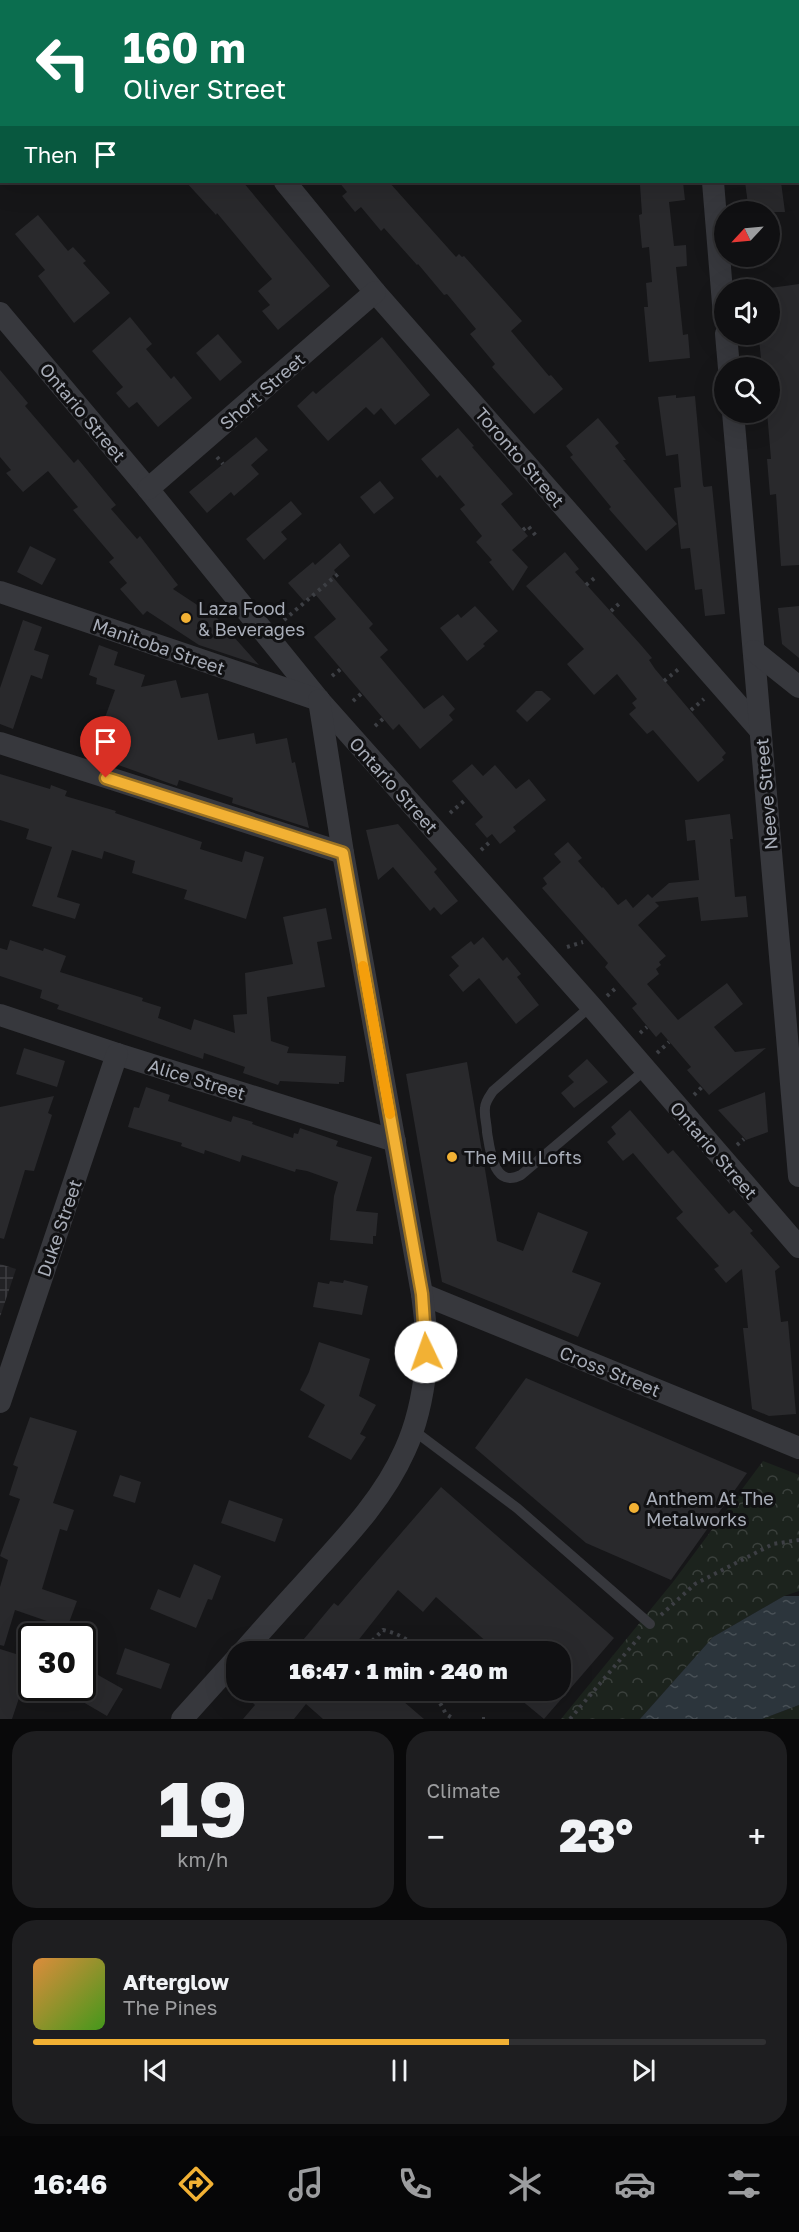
<!DOCTYPE html>
<meta charset="utf-8">
<style>
:root{--surface:#101012;--page:#1e1e20;--text:#f1f3f6;--muted:#9c9d9f;--line:#303032;--accent:#f2b134}
body{margin:0;font-family:"Golos Text",sans-serif;background:var(--page);color:var(--text);height:100vh;display:flex;flex-direction:column;font-size:22px;white-space:nowrap}
*{box-sizing:border-box;margin:0}
p{font-size:20px;color:var(--muted)}
.icon{flex:none;width:33px;height:33px;fill:none;stroke:currentColor;stroke-width:2;stroke-linecap:round;stroke-linejoin:round}
.map{position:relative;height:1719px;overflow:hidden}
.drawer{display:flex;flex-direction:column;gap:12px;padding:12px;background:#09090a;flex:1}
.drawer>*{flex:none}
.hud{position:absolute;left:0px;top:0px;width:800px;height:183px;box-shadow:0 6px 24px #0002,0 0 0 2px var(--line);background:#0b6e4f;color:#fff;overflow:hidden}
.needle{width:39px;rotate:244deg}
.buttons{position:absolute;left:714px;top:201px;display:grid;gap:12px}
.buttons a{display:grid;place-items:center;width:66px;height:66px;border-radius:50%;background:var(--surface);box-shadow:0 6px 24px #0002,0 0 0 2px var(--line);font-size:30px}
.speed{position:absolute;left:18px;top:1623px;display:flex;gap:12px;font-size:30px;font-weight:700;text-align:center}
.speed>*{display:grid;place-content:center;width:78px;height:78px;border-radius:50%;background:var(--surface);box-shadow:0 6px 24px #0002,0 0 0 2px var(--line);line-height:1}
.speed .limit{border:3px solid #111;border-radius:9px;background:#fff;color:#111}
.pin{position:absolute;display:grid;place-items:center;width:51px;height:51px;color:#fff;margin:-62px -26px;border-radius:50% 50% 50% 0;rotate:-45deg;box-shadow:0 0 6px #0007}
.pin .icon{rotate:45deg}
.me{position:absolute;width:66px;margin:-33px;rotate:357deg;stroke-linejoin:round;filter:drop-shadow(0 0 4px #0008)}
.turn{display:flex;align-items:center;gap:21px;height:126px;padding:0 24px;font-size:27px}
.turn .icon{width:78px;height:78px;stroke-width:2.5}
.turn b{display:block;font-size:42px;line-height:51px}
.then{display:flex;align-items:center;height:57px;padding:0 24px;background:#0003;gap:12px;font-size:22px}
.big{font-size:45px;font-weight:800;line-height:1.1}
.drawer .tile{flex:1;display:flex;flex-direction:column;justify-content:center;gap:9px;min-width:0;padding:0 21px;border-radius:24px;background:var(--page)}
.drawer .dial{align-items:center;gap:0}
.dial b{font-size:78px;line-height:1}
.song{display:flex;align-items:center;gap:18px}
.cover{width:72px;height:72px;border-radius:9px;background:linear-gradient(135deg,hsl(30 70% 55%),hsl(100 70% 35%))}
.played{height:6px;border-radius:3px;background:linear-gradient(90deg,var(--accent) 65%,var(--line) 65%)}
.keys{display:flex;justify-content:space-around;direction:ltr}
.heat{display:flex;justify-content:space-between;align-items:center;font-size:33px;direction:ltr}
.drawer .tiles{flex:1;display:grid;gap:12px;grid-template-columns:1fr 1fr}
.tile:last-child{grid-column:span 2}
.trip{position:absolute;left:226px;top:1641px;width:345px;height:60px;border-radius:24px;background:var(--surface);box-shadow:0 6px 24px #0002,0 0 0 2px var(--line);font-weight:800;line-height:60px;text-align:center}
.menu{display:flex;height:96px;justify-content:space-around;align-items:center;background:#060607;color:var(--muted)}
.menu .icon{width:42px;height:42px}
.menu .current{color:var(--accent)}
.menu b{font-size:27px;color:var(--text)}
.map>svg:first-child{display:block}
.industrial{fill:url(#industrial-grid)}
.park{fill:url(#park-crowns)}
.water{fill:url(#water-ripples)}
.building{fill:#29292c}
.lines{fill:none;stroke-linecap:round;stroke-linejoin:round}
.path{stroke:#3d3f44;stroke-width:4;stroke-dasharray:3 4.5;stroke-linecap:butt}
.lane{stroke:#37383d;stroke-width:10}
.street{stroke:#37383d;stroke-width:22}
.primary{stroke:#53555c;stroke-width:33}
.route-casing{stroke:#9d7322;stroke-width:15}
.route{stroke:#f2b134;stroke-width:10}
.slow{stroke:#f59e0b;stroke-width:10}
.poi-dot{fill:#f2b134;stroke:#111113;stroke-width:2}
.labels{text-anchor:middle;dominant-baseline:central;stroke-width:6;stroke-linejoin:round;paint-order:stroke}
.street-label{font-size:18px;fill:#a8adb8;stroke:#111113}
.poi-label{font-size:18px;fill:#a8adb8;stroke:#111113;text-anchor:start}
</style>
<div class="map">
<svg width="799" height="1719" viewBox="0 0 799 1719">
<defs>
<pattern id="industrial-grid" width="8" height="8" patternUnits="userSpaceOnUse" patternTransform="scale(1.5)"><rect width="8" height="8" fill="#222225"/><path d="M0 4h8M4 0v8" fill="none" stroke="#3f3f43"/></pattern>
<pattern id="park-crowns" width="20" height="18" patternUnits="userSpaceOnUse" patternTransform="scale(1.5)"><rect width="20" height="18" fill="#1c231d"/><path d="M2 6a3 3 0 1 1 6 0M12 15a3 3 0 1 1 6 0" fill="none" stroke="#3a403c"/></pattern>
<pattern id="water-ripples" width="26" height="14" patternUnits="userSpaceOnUse" patternTransform="scale(1.5)"><rect width="26" height="14" fill="#2c353c"/><path d="M2 4q2-2 4 0t4 0M15 11q2-2 4 0t4 0" fill="none" stroke="#485056"/></pattern>
</defs>
<rect width="100%" height="100%" fill="#161618"/>
<!-- industrial -->
<path class="industrial" d="M0,1264L16,1269L0,1317Z"/>
<!-- park -->
<g class="park">
<path d="M763,1461L799,1475V1591L784,1596L713,1637L640,1719H561L673,1582Z"/>
<path d="M799,1705V1719H762Z"/>
</g>
<!-- water -->
<path class="water" d="M784,1596H799V1705L762,1719H640L713,1637Z"/>
<!-- building -->
<g class="building">
<path d="M186,182H243L330,286L278,330L262,311L270,305L258,291L272,279L217,213L216,215Z"/>
<path d="M339,182H389L456,257L459,254L462,257L464,256L522,321L511,331L549,376L551,375L563,389L534,414L492,367L495,364L470,334L476,329L447,294L444,295L418,264L417,265L384,228L381,231L361,207L355,212L342,196L347,192Z"/>
<path d="M649,182H683L685,200L669,202L674,246L686,245L687,266L676,267L683,335L688,334L690,358L649,362L644,307H648L646,283L652,282L649,247L642,248L639,215L642,214L640,185L649,184Z"/>
<path d="M745,182H781L785,212H749Z"/>
<path d="M38,215L68,251L73,247L86,261L83,263L110,293L74,323L38,276L45,270L15,234Z"/>
<path d="M799,284V565L781,566L776,494L770,495L767,459H771L767,412H770V368H762L759,339L763,338V334H770V288Z"/>
<path d="M130,317L152,344L146,349L171,379L174,376L192,398L158,427L137,402L129,408L116,393L123,387L92,351Z"/>
<path d="M218,334L242,362L220,381L196,353Z"/>
<path d="M382,337L430,395L395,425L381,408L374,415L366,407L328,441L297,406L313,391L316,394Z"/>
<path d="M0,370L28,403L25,406L74,463L78,459L116,505L111,509L137,539L140,536L178,585L173,589L217,618L259,665L199,645L147,611L143,615L120,589L127,583L109,562L114,558L73,510L78,507L48,471L23,492L6,473L11,470L0,457Z"/>
<path d="M676,395V398L695,396L703,485L704,487L712,486L725,614L705,616L702,589L695,590L690,548L681,549L674,488L681,487L678,454L666,456L658,397Z"/>
<path d="M598,418L619,443L615,446L626,460H623L677,524L646,551L609,509L611,507L570,457L573,455L566,446Z"/>
<path d="M458,428L474,446L472,447L513,494L501,504L528,536L512,550L528,567L513,591L489,562L492,560L476,542L482,536L460,509L465,505L440,475L437,478L421,459Z"/>
<path d="M256,437L268,450L251,465L259,474L234,496L231,492L207,513L189,492Z"/>
<path d="M380,481L394,498L374,514L360,497Z"/>
<path d="M291,501L302,514L281,532L287,539L264,560L246,539Z"/>
<path d="M340,543L350,556L334,570L336,573L332,576L373,624L369,628L388,650L380,657L424,709L443,695L455,709L449,715L453,720L420,749L399,724L393,730L314,637L336,619L315,594L304,601L288,583L313,562L315,565Z"/>
<path d="M30,546L56,559L42,585L17,572Z"/>
<path d="M565,552L579,569L575,572L640,644L652,658L649,660L655,669L726,753L722,757L724,760L698,782L653,730L647,734L629,714L636,708L632,703L637,699L617,674L594,695L567,664L584,649L526,586Z"/>
<path d="M475,606L498,631L483,644L485,646L467,661L440,628L458,614L461,618Z"/>
<path d="M799,606V658L782,644L778,608Z"/>
<path d="M23,620L42,627L34,650L49,655L42,679L31,675L13,729L0,724V688Z"/>
<path d="M99,645L118,652L114,665L145,675L141,687L176,680L181,698L208,693L218,740L254,733L256,744L287,738L292,763L295,762L309,828L232,803L233,798L179,780L177,786L82,752L93,720L103,723L115,690L96,684L97,678L89,675Z"/>
<path d="M536,691H542L551,699L527,722L516,711Z"/>
<path d="M472,764L483,776L495,765L516,789L529,779L546,800L513,827L516,831L500,844L492,834L487,838L475,824L483,817L452,781Z"/>
<path d="M0,774L50,789L51,785L67,791L65,796L116,811L115,813L202,842L200,849L242,862L245,851L264,857L246,919L184,899L187,890L132,873L135,861L104,851L102,859L72,850L57,897L80,904L75,919L32,906L52,847L26,839L29,829L0,820Z"/>
<path d="M730,814L733,839H730L735,897L746,896L748,917L701,921L698,897L655,902L659,906L638,925L666,956L659,962L661,965L656,969L659,974L647,984L678,1020L727,983L743,1004L714,1027L735,1052L766,1048L709,1095L687,1070L691,1067L661,1032L656,1037L632,1008L637,1004L605,967L608,963L542,888L547,884L543,878L561,862L554,854L568,842L582,858L578,861L602,888L603,887L618,905L626,899L633,908L648,894L652,898L669,883L699,880L695,840L687,841L685,820Z"/>
<path d="M398,824L437,869L434,872L458,901L441,915L434,907L430,911L393,867L378,880L366,830Z"/>
<path d="M326,908L332,939L317,942L325,987L267,997L271,1041L289,1047L287,1053L346,1056L344,1082H339V1084L280,1081L278,1085L243,1073L245,1067L204,1053L203,1059L57,1009L59,1005L40,998L42,990L0,976V948L7,950L10,940L43,951L44,948L66,956L60,972L143,998L142,1001L161,1007L158,1018L191,1030L194,1019L235,1033L233,1015L247,1014L245,973L293,964L283,917Z"/>
<path d="M483,937L503,961L507,957L521,974L517,977L539,1005L516,1024L479,978L463,992L449,975L459,966L451,957L471,941L474,945Z"/>
<path d="M24,1048L65,1061L57,1087L16,1074Z"/>
<path d="M587,1059L608,1082L574,1108L561,1093L574,1082L568,1076Z"/>
<path d="M467,1062L497,1241L523,1251L538,1212L588,1232L572,1272L601,1283L578,1337L442,1282L406,1074Z"/>
<path d="M146,1087L170,1095L168,1101L231,1122L233,1116L253,1122L252,1124L293,1138L294,1133L298,1134L300,1128L338,1141L336,1146L372,1157L356,1211L378,1213L376,1236H373V1244L330,1240L334,1196L338,1182L307,1171L296,1169L295,1172L242,1155L240,1162L205,1150L204,1154L181,1146L182,1143L128,1127L134,1107L139,1108Z"/>
<path d="M765,1092L768,1132L746,1140L718,1110Z"/>
<path d="M54,1096L48,1113L52,1115L34,1171L25,1170L4,1239L0,1238V1107Z"/>
<path d="M630,1110L668,1154L673,1150L729,1214L734,1210L753,1231L750,1233L780,1267L775,1271L781,1322L788,1321L796,1414L769,1416L752,1409L743,1328H748L742,1269L726,1283L714,1269L719,1266L676,1218L683,1212L633,1153L623,1161L607,1142L616,1134L611,1127Z"/>
<path d="M344,1280L368,1286L362,1315L313,1307L318,1282L329,1284L330,1281L343,1283Z"/>
<path d="M319,1342L370,1359L359,1396L376,1405L360,1434L366,1437L351,1460L308,1437L325,1405L300,1390L309,1372Z"/>
<path d="M526,1378L747,1473L671,1580L586,1543L475,1448Z"/>
<path d="M30,1417L77,1431L53,1503L74,1510L67,1531L60,1529L42,1589L77,1601L67,1628L15,1610L4,1646L0,1645V1587L8,1560L0,1556L20,1499L9,1495L18,1467L13,1465Z"/>
<path d="M120,1475L141,1482L135,1503L113,1496Z"/>
<path d="M441,1487L614,1638L544,1719L509,1690H561V1652H498L436,1597L423,1612L398,1590L349,1652H293L334,1603L338,1606Z"/>
<path d="M229,1500L283,1519L275,1542L221,1523Z"/>
<path d="M194,1564L221,1576L212,1600L208,1599L196,1628L150,1609L158,1589L180,1598Z"/>
<path d="M125,1648L170,1664L161,1689L116,1674Z"/>
<path d="M0,1649L32,1659V1691L23,1686L12,1719H0Z"/>
<path d="M82,1666L123,1689L107,1716L59,1688H82Z"/>
<path d="M260,1690H390L424,1719H323L306,1704L294,1719H243L255,1705L251,1701Z"/>
</g>
<g class="lines">
<!-- path -->
<g class="path">
<path d="M217,457L223,464"/>
<path d="M523,530L528,526L537,537"/>
<path d="M586,585L597,576"/>
<path d="M611,611L622,601"/>
<path d="M284,620L338,574"/>
<path d="M332,676L342,668"/>
<path d="M664,681L680,668"/>
<path d="M353,701L361,694"/>
<path d="M691,710L704,699"/>
<path d="M375,726L383,719"/>
<path d="M450,813L464,801"/>
<path d="M481,850L492,840"/>
<path d="M567,947L583,942"/>
<path d="M607,996L618,986"/>
<path d="M640,1033L647,1027"/>
<path d="M657,1053L669,1042"/>
<path d="M694,1095L702,1087"/>
<path d="M737,1145L744,1139"/>
<path d="M661,1615L695,1584L773,1544L799,1540"/>
<path d="M367,1646L383,1630C396,1633 411,1639 418,1652"/>
<path d="M433,1690L446,1714L454,1719"/>
<path d="M482,1719H487"/>
<path d="M570,1719L641,1635"/>
</g>
<!-- lane -->
<g class="lane">
<path d="M591,1006L493,1091C489,1097 485,1102 485,1108C484,1116 487,1125 487,1132C490,1151 494,1189 521,1175L645,1070"/>
<path d="M413,1430L517,1508L650,1624"/>
</g>
<!-- street -->
<g class="street">
<path d="M136,0L138,2"/>
<path d="M681,2V0"/>
<path d="M285,182L375,292L759,729"/>
<path d="M713,182L724,316"/>
<path d="M0,313L148,489L319,700L591,1006L799,1247"/>
<path d="M726,334L729,368"/>
<path d="M733,412L799,1176"/>
<path d="M148,489L375,292"/>
<path d="M0,592L319,700"/>
<path d="M754,651L799,687"/>
<path d="M0,743L343,853"/>
<path d="M0,1015L117,1054L395,1141"/>
<path d="M422,1294L799,1448"/>
<path d="M0,1402L117,1054"/>
<path d="M243,1652C268,1623 294,1595 319,1567C352,1531 385,1495 405,1450C417,1424 423,1395 426,1366C428,1342 425,1318 422,1294L343,853L319,700"/>
<path d="M182,1719L237,1658"/>
</g>
<!-- primary -->
<g class="primary">
<path d="M541,0L545,2"/>
<path d="M798,94L799,95"/>
</g>
</g>
<g class="lines">
<!-- route casing -->
<g class="route-casing">
<path id="route" d="M106,778L343,853L422,1294L426,1352"/>
</g>
<!-- route -->
<use href="#route" class="route"/>
<!-- slow -->
<path class="slow" d="M363,966L390,1114"/>
</g>
<!-- markers -->
<g class="poi-dot">
<circle cx="186" cy="618" r="6"/>
<circle cx="452" cy="1157" r="6"/>
<circle cx="634" cy="1508" r="6"/>
</g>
<g class="labels">
<!-- street labels -->
<g class="street-label">
<text transform="translate(262 391) rotate(-41)">Short Street</text>
<text transform="translate(83 412) rotate(50)">Ontario Street</text>
<text transform="translate(520 457) rotate(49)">Toronto Street</text>
<text transform="translate(159 646) rotate(19)">Manitoba Street</text>
<text transform="translate(394 785) rotate(48)">Ontario Street</text>
<text transform="translate(766 794) rotate(-95)">Neeve Street</text>
<text transform="translate(197 1079) rotate(17)">Alice Street</text>
<text transform="translate(714 1150) rotate(49)">Ontario Street</text>
<text transform="translate(59 1228) rotate(-71)">Duke Street</text>
<text transform="translate(610 1371) rotate(22)">Cross Street</text>
</g>
<!-- poi labels -->
<g class="poi-label">
<text x="198" y="608">Laza Food<tspan x="198" dy="21">&amp; Beverages</tspan></text>
<text x="464" y="1157">The Mill Lofts</text>
<text x="646" y="1498">Anthem At The<tspan x="646" dy="21">Metalworks</tspan></text>
</g>
</g>
</svg>
<div class="buttons">
<a><svg class="needle" viewBox="-14 -14 28 28"><path d="M0-13l5 13h-10z" fill="#e53935"/><path d="M0 13l5-13h-10z" fill="#9c9d9f"/></svg></a>
<a><svg class="icon" aria-label="sound" viewBox="0 0 24 24"><path d="M4 9h4l5-4v14l-5-4H4zM17 9q2 3 0 6"/></svg></a>
<a><svg class="icon" aria-label="search" viewBox="0 0 24 24"><circle cx="10" cy="10" r="6"/><path d="M15 15l6 6"/></svg></a>
</div>
<div class="speed"><div class="limit">30</div></div>
<div class="pin" style="left:106px;top:778px;background:#d93025"><svg class="icon" aria-label="arrive" viewBox="0 0 24 24"><path d="M6 21V4h12l-3 4 3 4H6"/></svg></div>
<svg class="me" style="left:426px;top:1352px" viewBox="-20 -20 40 40"><circle r="19" fill="#fff"/><path d="M0-13L10 11 0 6-10 11z" fill="#f2b134"/></svg>
<div class="trip">16:47 · 1 min · 240 m</div>
<div class="hud">
<div class="turn"><svg class="icon" aria-label="left" viewBox="0 0 24 24"><path d="M17 20v-9H6M10 6l-5 5 5 5"/></svg><div><b>160 m</b>Oliver Street</div></div>
<div class="then">Then<svg class="icon" aria-label="arrive" viewBox="0 0 24 24"><path d="M6 21V4h12l-3 4 3 4H6"/></svg></div>
</div>
</div>
<section class="drawer">
<div class="tiles">
<div class="tile dial"><b>19</b><p>km/h</p></div>
<div class="tile"><p>Climate</p>
<div class="heat"><a>−</a><b class="big">23°</b><a>+</a></div>
</div>
<div class="tile">
<div class="song"><i class="cover"></i><div><b>Afterglow</b><p>The Pines</p></div></div>
<div class="played"></div>
<div class="keys"><svg class="icon" aria-label="previous" viewBox="0 0 24 24"><path d="M18 5L8 12l10 7zM5 5v14"/></svg><svg class="icon" aria-label="pause" viewBox="0 0 24 24"><path d="M8 5v14M16 5v14"/></svg><svg class="icon" aria-label="next" viewBox="0 0 24 24"><path d="M6 5l10 7-10 7zM19 5v14"/></svg></div>
</div>
</div>
</section>
<nav class="menu">
<b>16:46</b>
<svg class="icon current" aria-label="directions" viewBox="0 0 24 24"><path d="M12 3l9 9-9 9-9-9zM9 14v-3h6M13 9l2 2-2 2"/></svg>
<svg class="icon" aria-label="music" viewBox="0 0 24 24"><path d="M9 18V5l10-2v13"/><circle cx="6" cy="18" r="3"/><circle cx="16" cy="16" r="3"/></svg>
<svg class="icon" aria-label="phone" viewBox="0 0 24 24"><path d="M5 4h4l2 5-3 2q2 4 5 5l2-3 5 2v4C11 20 4 13 5 4z"/></svg>
<svg class="icon" aria-label="climate" viewBox="0 0 24 24"><path d="M12 3v18M4 7l16 10M4 17L20 7"/></svg>
<svg class="icon" aria-label="car" viewBox="0 0 24 24"><path d="M5 17H2v-5l4-1 3-4h7l3 4 3 1v5h-3M9 17h6M6 11h13"/><circle cx="7" cy="17" r="2"/><circle cx="17" cy="17" r="2"/></svg>
<svg class="icon" aria-label="filters" viewBox="0 0 24 24"><path d="M4 7h16M4 17h16"/><circle cx="9" cy="7" r="2"/><circle cx="15" cy="17" r="2"/></svg>
</nav>
